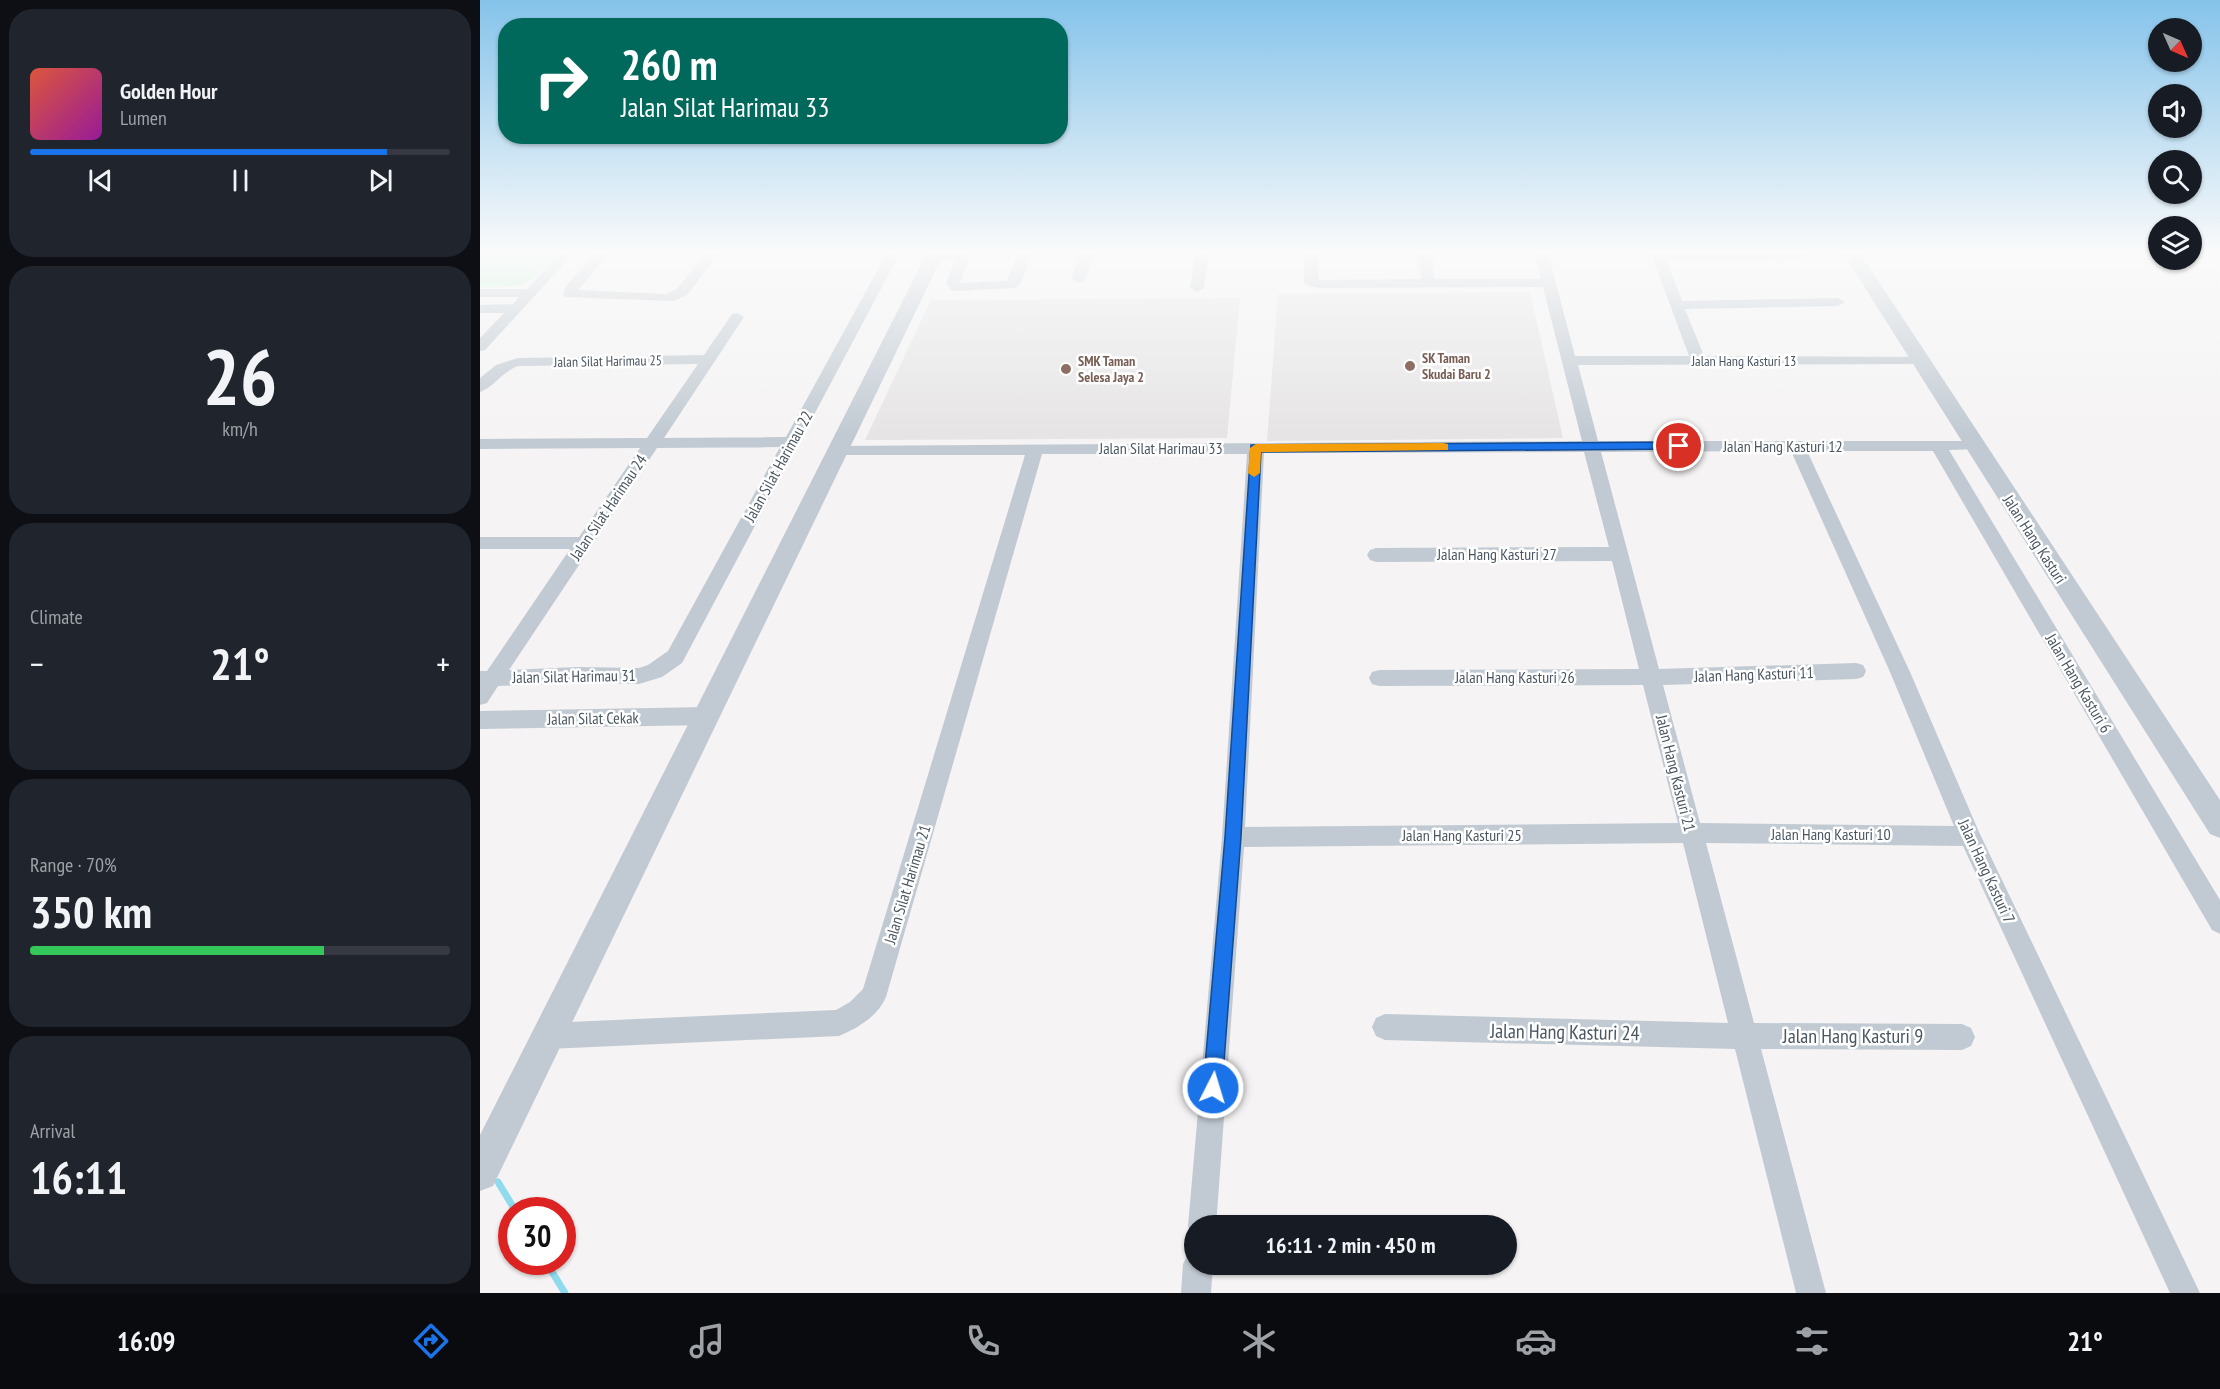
<!DOCTYPE html>
<meta charset="utf-8">
<style>
:root{--surface:#171b24;--page:#20242c;--text:#f1f3f6;--muted:#9ea1a6;--line:#363941;--accent:#1a73e8}
body{margin:0;font-family:"PT Sans Narrow",sans-serif;background:var(--page);color:var(--text);height:100vh;display:flex;flex-direction:column;font-size:22px;white-space:nowrap}
*{box-sizing:border-box;margin:0}
p{font-size:20px;color:var(--muted)}
.icon{flex:none;width:33px;height:33px;fill:none;stroke:currentColor;stroke-width:2;stroke-linecap:round;stroke-linejoin:round}
.map{position:relative;flex:1;overflow:hidden}
.side{display:flex;flex-direction:column;gap:9px;padding:9px;background:#0d0f14;width:480px}
.side>*{flex:none}
.top-card{position:absolute;left:18px;top:18px;width:570px;height:126px;border-radius:24px;box-shadow:0 2px 4px #0004;background:#00695c;color:#fff;overflow:hidden}
.needle{width:39px;rotate:135deg}
.tools{position:absolute;left:1668px;top:18px;display:grid;gap:12px}
.tools a{display:grid;place-items:center;width:54px;height:54px;border-radius:50%;background:var(--surface);box-shadow:0 2px 4px #0004;font-size:30px}
.speed{position:absolute;left:18px;top:1197px;display:flex;gap:12px;font-size:30px;font-weight:700;text-align:center}
.speed>*{display:grid;place-content:center;width:78px;height:78px;border-radius:50%;background:var(--surface);box-shadow:0 2px 4px #0004;line-height:1}
.speed .limit{border:9px solid #d22;background:#fff;color:#111}
.pin{position:absolute;display:grid;place-items:center;width:51px;height:51px;color:#fff;margin:-26px;border:3px solid #fff;border-radius:50%;box-shadow:0 2px 6px #0007}
.me{position:absolute;width:66px;margin:-33px;rotate:5deg;stroke-linejoin:round;filter:drop-shadow(0 0 4px #0008)}
.turn{display:flex;align-items:center;gap:21px;height:126px;padding:0 24px;font-size:27px}
.turn .icon{width:78px;height:78px;stroke-width:2.5}
.turn b{display:block;font-size:42px;line-height:51px}
.big{font-size:45px;font-weight:600;line-height:1.1}
.side .card{flex:1;display:flex;flex-direction:column;justify-content:center;gap:9px;min-width:0;padding:0 21px;border-radius:24px;background:var(--page)}
.side .dial{align-items:center;gap:0}
.dial b{font-size:78px;line-height:1}
.song{display:flex;align-items:center;gap:18px}
.cover{width:72px;height:72px;border-radius:9px;background:linear-gradient(135deg,hsl(10 70% 55%),hsl(300 70% 35%))}
.played{height:6px;border-radius:3px;background:linear-gradient(90deg,var(--accent) 85%,var(--line) 85%)}
.keys{display:flex;justify-content:space-around;direction:ltr}
.heat{display:flex;justify-content:space-between;align-items:center;font-size:33px;direction:ltr}
.charge{height:9px;border-radius:4px;background:linear-gradient(90deg,#34c759 70%,var(--line) 0)}
.trip{position:absolute;left:704px;top:1215px;width:333px;height:60px;border-radius:30px;background:var(--surface);box-shadow:0 2px 4px #0004;font-weight:600;line-height:60px;text-align:center}
.dock{display:flex;height:96px;justify-content:space-around;align-items:center;background:#090b0e;color:var(--muted)}
.dock .icon{width:42px;height:42px}
.dock .selected{color:var(--accent)}
.dock b{font-size:27px;color:var(--text)}
main{display:flex;flex:1;min-height:0}
.map>svg:first-child{display:block}
.education{fill:#e6e4e5}
.green{fill:#c3f1d5}
.lines{fill:none;stroke-linecap:round;stroke-linejoin:round}
.stream{stroke:#90daee;stroke-width:7}
.minor{fill:#c1cad2;fill-rule:evenodd}
.tertiary{fill:#c1cad2;fill-rule:evenodd}
.route{fill:#1a73e8;stroke:#114b97;stroke-width:1.5}
.slow{fill:#f59e0b}
.education-dot{fill:#8d6e63;stroke:#fff;stroke-width:2}
.labels{text-anchor:middle;dominant-baseline:central;stroke-width:5;stroke-linejoin:round;paint-order:stroke}
.far-education-label{font-size:14px;font-weight:bold;fill:#785e54;stroke:#fff;text-anchor:start}
.far-street-label{font-size:14px;fill:#4a5661;stroke:#fff}
.street-label{font-size:16px;fill:#4a5661;stroke:#fff}
.near-street-label{font-size:20px;fill:#4a5661;stroke:#fff}
</style>
<main>
<section class="side">
<div class="card">
<div class="song"><i class="cover"></i><div><b>Golden Hour</b><p>Lumen</p></div></div>
<div class="played"></div>
<div class="keys"><svg class="icon" aria-label="previous" viewBox="0 0 24 24"><path d="M18 5L8 12l10 7zM5 5v14"/></svg><svg class="icon" aria-label="pause" viewBox="0 0 24 24"><path d="M8 5v14M16 5v14"/></svg><svg class="icon" aria-label="next" viewBox="0 0 24 24"><path d="M6 5l10 7-10 7zM19 5v14"/></svg></div>
</div>
<div class="card dial"><b>26</b><p>km/h</p></div>
<div class="card"><p>Climate</p>
<div class="heat"><a>−</a><b class="big">21°</b><a>+</a></div>
</div>
<div class="card"><p>Range · 70%</p><b class="big">350 km</b><div class="charge"></div></div>
<div class="card"><p>Arrival</p><b class="big">16:11</b></div>
</section>
<div class="map">
<svg width="1740" height="1293" viewBox="0 0 1740 1293">
<rect width="100%" height="100%" fill="#f5f3f3"/>
<!-- education -->
<g class="education">
<path d="M1050,292L1083,438L787,441L798,294Z"/>
<path d="M760,298L747,438L385,440L451,300Z"/>
</g>
<!-- green -->
<path class="green" d="M0,253H78C47,288 47,287 0,287Z"/>
<g class="lines">
<!-- stream -->
<g class="stream">
<path d="M18,1182L35,1210"/>
<path d="M66,1262L85,1293"/>
</g>
<!-- minor -->
<g class="minor">
<path d="M80,253H94L5,350L0,351V338L24,313H0V305L33,304L39,297H0V289H47Z"/>
<path d="M115,253H129L98,290L186,294L197,289L226,253H239L207,295L193,301L85,297L83,294L86,286Z"/>
<path d="M407,253H420L202,663L182,677L159,684L97,683L18,686L7,703L0,705V671H7L90,549H0V537H99L160,448L0,449V439L167,438L218,364L38,366C22,372 13,388 0,392V378L16,365L38,358L224,355L252,314L257,313L264,317L184,438L306,437ZM300,447L188,651L168,665L159,668L97,667L29,670L177,448Z"/>
<path d="M491,253L480,283L527,281L538,253H551L542,281L536,288L476,291L471,290L466,283L475,260L454,261L447,257L452,253Z"/>
<path d="M600,253H613L606,279L599,283L592,279Z"/>
<path d="M715,253H729L724,288L717,292L710,288Z"/>
<path d="M824,253H838L839,280L941,279L938,253H952L954,279H1061L1055,253H1068L1095,356H1209L1171,253H1330L1329,257L1324,258L1186,259L1202,301L1358,298L1365,302L1358,306L1205,309L1224,356L1445,357L1447,360L1445,363L1440,364L1098,365L1118,441H1500L1502,445L1500,449L1469,450L1740,900V934L1732,930L1453,451H1327L1430,672L1499,832L1720,1293H1690L1483,846L1226,843L1274,1023L1482,1024L1491,1028L1495,1037L1491,1046L1482,1050L1281,1049L1346,1293H1316L1255,1049L905,1040L896,1036L892,1027L896,1018L905,1014L1248,1023L1203,843L764,847L736,1226H714V1237L712,1236L708,1226L742,837L767,454H562L406,997C398,1016 378,1028 359,1036L68,1049L59,1045L55,1036L59,1027L68,1023L356,1010L370,1002L383,989L545,455H359L353,454L351,450L353,446L1102,441L1063,287L838,288L826,285L824,282ZM1311,451L1410,672L1474,826L1220,823L1183,685L1376,679L1383,677L1386,671L1383,665L1376,663L1179,669L1121,452ZM1104,452L1129,547L896,548L890,550L887,555L890,560L896,562L1132,561L1159,669L899,670L892,672L889,678L892,684L899,686L1163,685L1198,823L765,827L784,453Z"/>
<path d="M227,707L234,710L237,716L234,722L227,725L0,729V711Z"/>
<path d="M714,1251V1264H733L731,1293H701L703,1264L708,1254Z"/>
</g>
<!-- tertiary -->
<g class="tertiary">
<path d="M447,253H464L13,1186L0,1191V1135Z"/>
<path d="M1363,253H1380L1740,800V838L1730,834Z"/>
</g>
</g>
<!-- sky -->
<linearGradient id="sky" x2="0" y2="1"><stop stop-color="#85c3ea"/><stop offset="0.58" stop-color="#fafafa"/><stop offset="1" stop-color="#fafafa" stop-opacity="0"/></linearGradient>
<rect width="1740" height="434" fill="url(#sky)"/>
<!-- route -->
<path class="route" d="M1199,442L1205,446L1203,449L781,452L761,837L742,1088L739,1095L733,1098L726,1095L723,1088L745,837L771,445Z"/>
<!-- slow -->
<path class="slow" d="M963,443L968,444V450L781,452L780,473L774,477L768,473L770,448L776,444Z"/>
<!-- markers -->
<g class="education-dot">
<circle cx="930" cy="366" r="6"/>
<circle cx="586" cy="369" r="6"/>
</g>
<g class="labels">
<!-- far-education labels -->
<g class="far-education-label">
<text x="942" y="358">SK Taman<tspan x="942" dy="16">Skudai Baru 2</tspan></text>
<text x="598" y="361">SMK Taman<tspan x="598" dy="16">Selesa Jaya 2</tspan></text>
</g>
<!-- far-street labels -->
<g class="far-street-label">
<text transform="translate(128 361) rotate(-1)">Jalan Silat Harimau 25</text>
<text x="1264" y="361">Jalan Hang Kasturi 13</text>
</g>
<!-- street labels -->
<g class="street-label">
<text x="1303" y="446">Jalan Hang Kasturi 12</text>
<text x="681" y="448">Jalan Silat Harimau 33</text>
<text transform="translate(298 466) rotate(-61)">Jalan Silat Harimau 22</text>
<text transform="translate(128 507) rotate(-56)">Jalan Silat Harimau 24</text>
<text transform="translate(1555 539) rotate(57)">Jalan Hang Kasturi</text>
<text x="1017" y="554">Jalan Hang Kasturi 27</text>
<text transform="translate(1274 674) rotate(-2)">Jalan Hang Kasturi 11</text>
<text transform="translate(94 676) rotate(-1)">Jalan Silat Harimau 31</text>
<text x="1035" y="677">Jalan Hang Kasturi 26</text>
<text transform="translate(1599 683) rotate(59)">Jalan Hang Kasturi 6</text>
<text transform="translate(113 718) rotate(-1)">Jalan Silat Cekak</text>
<text transform="translate(1196 773) rotate(76)">Jalan Hang Kasturi 21</text>
<text x="1351" y="834">Jalan Hang Kasturi 10</text>
<text x="982" y="835">Jalan Hang Kasturi 25</text>
<text transform="translate(1507 871) rotate(65)">Jalan Hang Kasturi 7</text>
<text transform="translate(427 884) rotate(-73)">Jalan Silat Harimau 21</text>
</g>
<!-- near-street labels -->
<g class="near-street-label">
<text transform="translate(1085 1032) rotate(1)">Jalan Hang Kasturi 24</text>
<text x="1373" y="1036">Jalan Hang Kasturi 9</text>
</g>
</g>
</svg>
<div class="tools">
<a><svg class="needle" viewBox="-14 -14 28 28"><path d="M0-13l5 13h-10z" fill="#e53935"/><path d="M0 13l5-13h-10z" fill="#9ea1a6"/></svg></a>
<a><svg class="icon" aria-label="sound" viewBox="0 0 24 24"><path d="M4 9h4l5-4v14l-5-4H4zM17 9q2 3 0 6"/></svg></a>
<a><svg class="icon" aria-label="search" viewBox="0 0 24 24"><circle cx="10" cy="10" r="6"/><path d="M15 15l6 6"/></svg></a>
<a><svg class="icon" aria-label="layers" viewBox="0 0 24 24"><path d="M12 4l9 5-9 5-9-5zM3 14l9 5 9-5"/></svg></a>
</div>
<div class="speed"><div class="limit">30</div></div>
<div class="pin" style="left:1199px;top:446px;background:#d93025"><svg class="icon" aria-label="arrive" viewBox="0 0 24 24"><path d="M6 21V4h12l-3 4 3 4H6"/></svg></div>
<svg class="me" style="left:733px;top:1088px" viewBox="-20 -20 40 40"><circle r="17" fill="#1a73e8" stroke="#fff" stroke-width="3"/><path d="M0-11L8 9 0 5-8 9z" fill="#fff"/></svg>
<div class="trip">16:11 · 2 min · 450 m</div>
<div class="top-card">
<div class="turn"><svg class="icon" aria-label="right" viewBox="0 0 24 24"><path d="M7 20v-9h11M14 6l5 5-5 5"/></svg><div><b>260 m</b>Jalan Silat Harimau 33</div></div>
</div>
</div>
</main>
<nav class="dock">
<b>16:09</b>
<svg class="icon selected" aria-label="directions" viewBox="0 0 24 24"><path d="M12 3l9 9-9 9-9-9zM9 14v-3h6M13 9l2 2-2 2"/></svg>
<svg class="icon" aria-label="music" viewBox="0 0 24 24"><path d="M9 18V5l10-2v13"/><circle cx="6" cy="18" r="3"/><circle cx="16" cy="16" r="3"/></svg>
<svg class="icon" aria-label="phone" viewBox="0 0 24 24"><path d="M5 4h4l2 5-3 2q2 4 5 5l2-3 5 2v4C11 20 4 13 5 4z"/></svg>
<svg class="icon" aria-label="climate" viewBox="0 0 24 24"><path d="M12 3v18M4 7l16 10M4 17L20 7"/></svg>
<svg class="icon" aria-label="car" viewBox="0 0 24 24"><path d="M5 17H2v-5l4-1 3-4h7l3 4 3 1v5h-3M9 17h6M6 11h13"/><circle cx="7" cy="17" r="2"/><circle cx="17" cy="17" r="2"/></svg>
<svg class="icon" aria-label="filters" viewBox="0 0 24 24"><path d="M4 7h16M4 17h16"/><circle cx="9" cy="7" r="2"/><circle cx="15" cy="17" r="2"/></svg>
<b>21°</b>
</nav>
